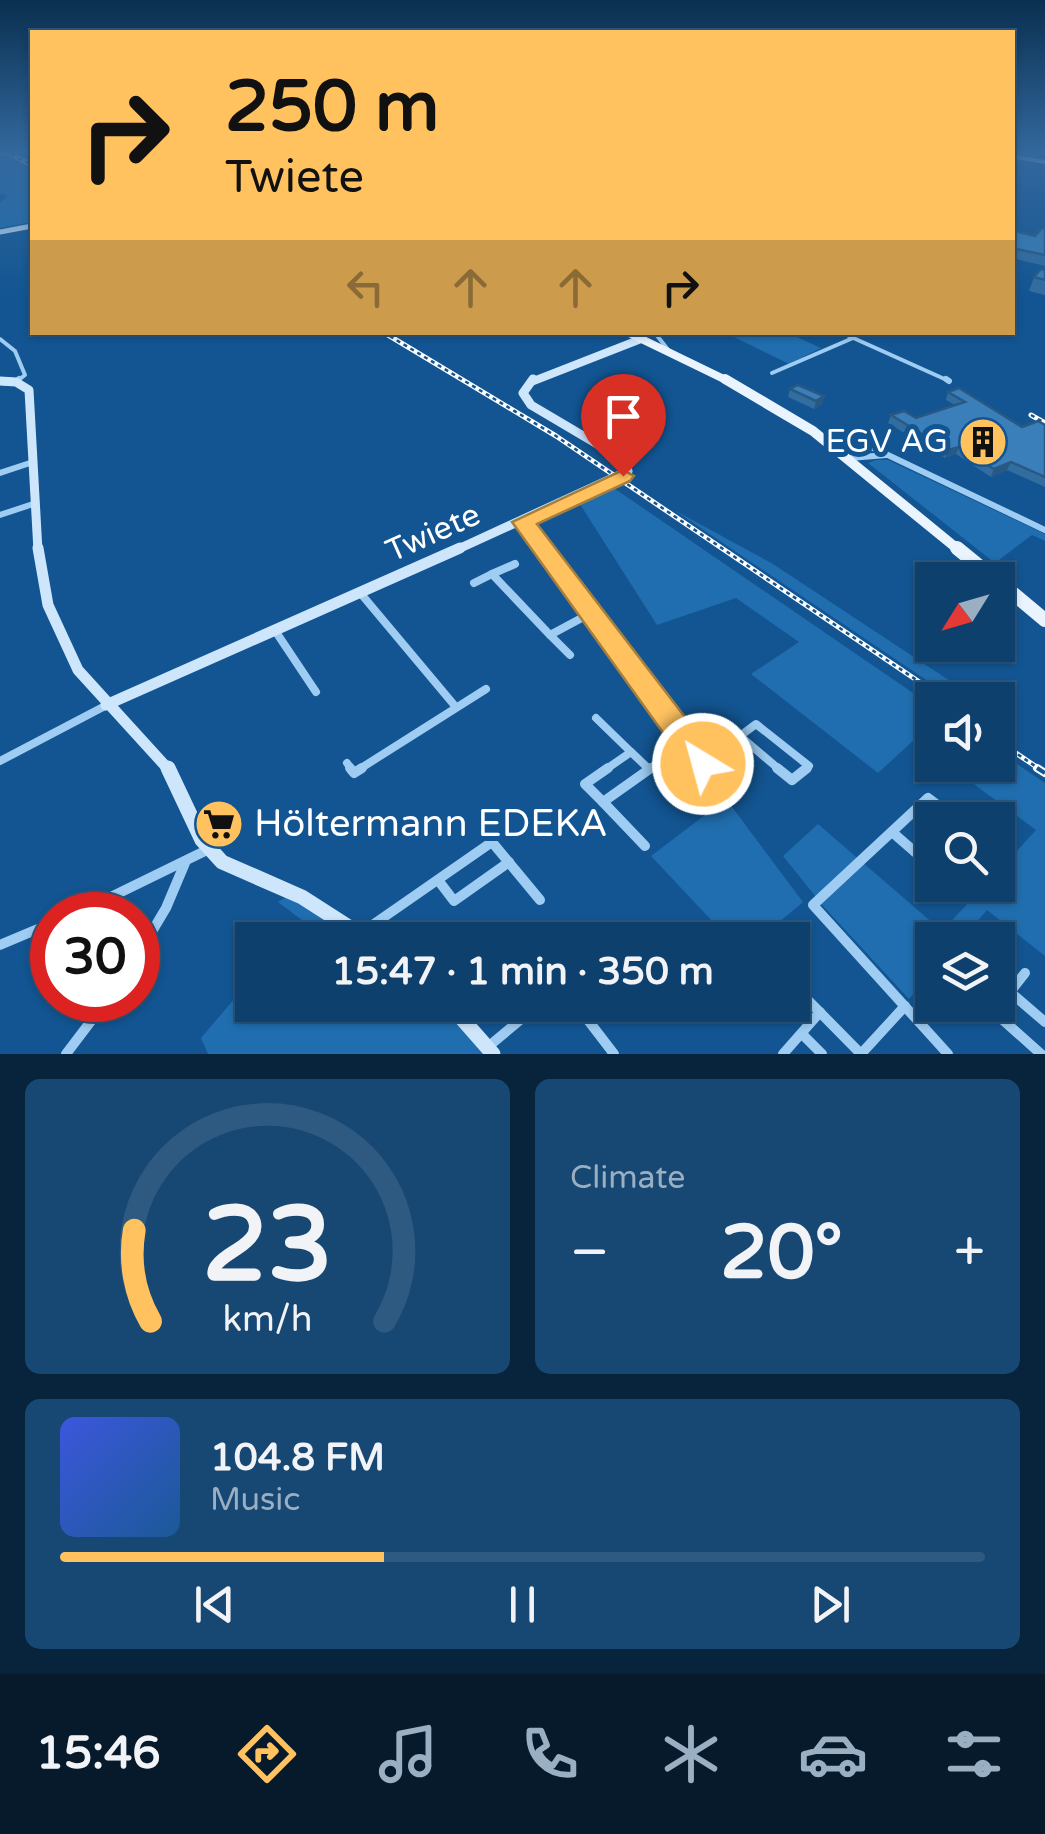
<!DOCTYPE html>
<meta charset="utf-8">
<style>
:root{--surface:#0e406e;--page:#174773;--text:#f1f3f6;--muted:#9bafc2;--line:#2e5981;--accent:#ffc25f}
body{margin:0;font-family:"Varela Round",sans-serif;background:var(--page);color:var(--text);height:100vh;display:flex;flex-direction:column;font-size:38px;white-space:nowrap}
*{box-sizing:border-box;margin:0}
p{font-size:32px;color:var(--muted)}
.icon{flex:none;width:55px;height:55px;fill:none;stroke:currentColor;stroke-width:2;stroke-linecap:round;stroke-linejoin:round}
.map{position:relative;height:1054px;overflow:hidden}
.side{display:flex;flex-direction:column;gap:25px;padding:25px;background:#08233c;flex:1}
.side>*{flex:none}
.banner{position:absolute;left:30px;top:30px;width:985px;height:305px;border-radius:0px;box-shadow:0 2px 8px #0004,0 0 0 2px var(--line);background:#ffc25f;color:#111;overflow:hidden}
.needle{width:65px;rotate:233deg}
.buttons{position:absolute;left:915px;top:562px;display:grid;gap:20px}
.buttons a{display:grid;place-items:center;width:100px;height:100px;border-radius:0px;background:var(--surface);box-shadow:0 2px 8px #0004,0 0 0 2px var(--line);font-size:50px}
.speed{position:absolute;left:30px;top:892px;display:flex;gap:20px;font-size:50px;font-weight:700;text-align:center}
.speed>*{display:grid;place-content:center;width:130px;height:130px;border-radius:50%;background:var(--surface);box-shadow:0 2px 8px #0004,0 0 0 2px var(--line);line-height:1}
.speed .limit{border:15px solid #d22;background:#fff;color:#111}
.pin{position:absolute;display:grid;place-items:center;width:85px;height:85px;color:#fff;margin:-102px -42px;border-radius:50% 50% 50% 0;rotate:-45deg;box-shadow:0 0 10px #0007}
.pin .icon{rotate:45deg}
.me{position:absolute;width:110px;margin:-55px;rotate:323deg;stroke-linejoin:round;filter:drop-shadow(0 0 8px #0008)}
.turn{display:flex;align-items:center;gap:35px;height:210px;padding:0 30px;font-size:45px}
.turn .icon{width:130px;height:130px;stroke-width:2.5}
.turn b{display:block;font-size:70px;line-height:85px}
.lanes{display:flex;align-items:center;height:95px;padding:0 30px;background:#0003;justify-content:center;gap:50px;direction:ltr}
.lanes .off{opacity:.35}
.big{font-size:75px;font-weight:700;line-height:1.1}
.side .tile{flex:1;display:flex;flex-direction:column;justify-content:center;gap:15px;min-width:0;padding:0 35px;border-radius:15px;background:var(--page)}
.side .dial{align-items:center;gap:0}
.dial svg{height:260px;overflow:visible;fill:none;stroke:var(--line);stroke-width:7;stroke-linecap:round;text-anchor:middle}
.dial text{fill:var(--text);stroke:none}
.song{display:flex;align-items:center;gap:30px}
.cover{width:120px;height:120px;border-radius:15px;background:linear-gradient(135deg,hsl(230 70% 55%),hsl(210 70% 35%))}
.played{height:10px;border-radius:5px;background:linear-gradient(90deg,var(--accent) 35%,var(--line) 35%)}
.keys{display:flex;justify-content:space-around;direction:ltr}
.heat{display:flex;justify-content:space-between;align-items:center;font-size:55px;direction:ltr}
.side .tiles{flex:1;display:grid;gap:25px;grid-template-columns:1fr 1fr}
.tile:last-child{grid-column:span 2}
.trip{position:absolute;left:235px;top:922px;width:575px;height:100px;border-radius:0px;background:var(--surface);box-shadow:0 2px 8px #0004,0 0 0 2px var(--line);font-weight:700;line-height:100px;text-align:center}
.tab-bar{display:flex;height:160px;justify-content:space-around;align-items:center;background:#061a2c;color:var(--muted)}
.tab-bar .icon{width:70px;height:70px}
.tab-bar .current{color:var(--accent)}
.tab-bar b{font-size:45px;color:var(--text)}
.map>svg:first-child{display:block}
.green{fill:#206eaf}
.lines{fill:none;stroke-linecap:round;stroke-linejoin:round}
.street-far3{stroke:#9eccf2;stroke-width:4}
.street-far2{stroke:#9eccf2;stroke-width:6}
.street-far1{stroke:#9eccf2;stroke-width:8}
.street{stroke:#9eccf2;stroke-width:10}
.secondary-far4{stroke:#cde6fc;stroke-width:5}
.secondary-far3{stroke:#cde6fc;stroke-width:8}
.secondary-far2{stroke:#cde6fc;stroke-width:9}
.secondary-far1{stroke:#cde6fc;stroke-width:11}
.secondary{stroke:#cde6fc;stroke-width:15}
.primary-far2{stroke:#e9f4ff;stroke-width:8}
.primary-far1{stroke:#e9f4ff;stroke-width:10}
.primary{stroke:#e9f4ff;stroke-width:14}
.highway{fill:#fff;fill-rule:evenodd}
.rail-far1-casing{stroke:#fff;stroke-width:5}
.rail-casing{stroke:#fff;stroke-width:8}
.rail-far1{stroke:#125592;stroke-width:2.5;stroke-dasharray:4;stroke-linecap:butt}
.rail{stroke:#125592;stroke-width:4;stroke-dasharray:11;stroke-linecap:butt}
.wall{fill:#326da0}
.shaded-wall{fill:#295982}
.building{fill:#3a7fba;stroke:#295982;stroke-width:2.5}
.route{fill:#ffc25f;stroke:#a67e3e;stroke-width:2.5}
.labels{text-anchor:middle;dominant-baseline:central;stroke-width:10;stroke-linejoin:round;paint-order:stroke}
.poi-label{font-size:32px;fill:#fff;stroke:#125592;text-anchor:end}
.street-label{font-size:32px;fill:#fff;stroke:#125592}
.near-poi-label{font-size:38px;fill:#fff;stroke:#125592;text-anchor:start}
</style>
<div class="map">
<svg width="1045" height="1054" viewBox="0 0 1045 1054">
<rect width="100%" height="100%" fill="#125592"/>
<!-- green -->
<g class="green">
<path d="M5,154L32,168V222L0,228V203L8,195L0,194V155Z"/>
<path d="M738,333H788L821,348L789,364L730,335Z"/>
<path d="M876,460H888L1045,534V541L1032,535L995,563L868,463Z"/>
<path d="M608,484L932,706V754L914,740L878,773L751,674L799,642L736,598L657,625L576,498Z"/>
<path d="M674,510L773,564L979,700H956Z"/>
<path d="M998,751L1045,783V956L987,910L961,940H932V973L909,999L824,907L783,856L818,824L942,931L985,885H998V872L1036,830L948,765H998Z"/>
<path d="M726,799L803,902L758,940H730L651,856Z"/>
<path d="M293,893L369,940H285L302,920L278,902Z"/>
<path d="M252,978V1005H450L493,1054H208L201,1038Z"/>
</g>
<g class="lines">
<!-- street-far3 -->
<g class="street-far3">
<path d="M0,154L18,151"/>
<path d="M840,332L949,381"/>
<path d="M655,333L669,351"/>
<path d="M0,339L15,351L25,375L16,382"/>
<path d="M772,373L853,338"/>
</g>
<!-- street-far2 -->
<g class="street-far2">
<path d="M946,379L949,381"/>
<path d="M16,382L19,379"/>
<path d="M846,435L1045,530"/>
<path d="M850,458L886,455"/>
<path d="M0,473L30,463"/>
<path d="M0,515L33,504"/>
<path d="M524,522L545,551"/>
</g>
<!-- street-far1 -->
<g class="street-far1">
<path d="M543,548L703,764L740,736"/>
<path d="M515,564L492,574L550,635L591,613"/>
<path d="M474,583L492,574"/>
<path d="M362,595L455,706"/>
<path d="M276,632L316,692"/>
<path d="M550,635L570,655"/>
<path d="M596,718L631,752L605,770"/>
<path d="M740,736L780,770"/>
<path d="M740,736L756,724L809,766L804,770"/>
<path d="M631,752L649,769"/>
<path d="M0,761L105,706"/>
<path d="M347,763L352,770"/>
<path d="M358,770L486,689"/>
<path d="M648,770L687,742"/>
</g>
<!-- street -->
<g class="street">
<path d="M350,768L354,773L362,768"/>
<path d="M777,768L792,780L807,768"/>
<path d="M603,802L585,784L608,768"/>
<path d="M952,816L973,806"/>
<path d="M948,820L952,816L928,798L813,905L948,1054"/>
<path d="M892,832L915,852L932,835"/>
<path d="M645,846L603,802L651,768"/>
<path d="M915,852L932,866"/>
<path d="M438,880L454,901L509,862"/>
<path d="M74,915L207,850"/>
<path d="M361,933L492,842L540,900"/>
<path d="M617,940L628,931L636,940"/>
<path d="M0,945L52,923"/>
<path d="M138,955L166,908L185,863"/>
<path d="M792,984L861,1054L905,1006"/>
<path d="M1010,992L1025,973"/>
<path d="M576,1005L581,1011L588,1005"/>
<path d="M581,1011L614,1054"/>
<path d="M802,1034L822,1054"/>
<path d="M489,1046L538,1005"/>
<path d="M66,1054L107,1000"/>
<path d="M783,1054L820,1012"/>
<path d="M1041,1054L994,1012L1010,992L1045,1022"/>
</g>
<!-- secondary-far4 -->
<path class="secondary-far4" d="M0,232L32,226"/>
<!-- secondary-far3 -->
<g class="secondary-far3">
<path d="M0,381L15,382"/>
<path d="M531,382L641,339"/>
</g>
<!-- secondary-far2 -->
<g class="secondary-far2">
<path d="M0,381L16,382L29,390L38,551"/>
<path d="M454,551L628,471L624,460L531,405L523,393L533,379"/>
</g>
<!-- secondary-far1 -->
<g class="secondary-far1">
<path d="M38,548L48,605L78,670L169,770"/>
<path d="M106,705L460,548"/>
</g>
<!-- secondary -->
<g class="secondary">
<path d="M168,768L202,840L222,862L302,897L369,940"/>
<path d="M450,1005L493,1054"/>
</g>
<!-- primary-far2 -->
<path class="primary-far2" d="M627,332L730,382"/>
<!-- primary-far1 -->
<path class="primary-far1" d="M725,379L813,431L960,551"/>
<!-- primary -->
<g class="primary">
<path d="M957,548L996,580"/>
<path d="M998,581L1045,620"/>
</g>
<!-- highway -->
<path class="highway" d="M1012,154L1045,160V164L1012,158Z"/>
<!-- rail-far1 casing -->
<g class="rail-far1-casing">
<g id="rail-far1">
<path d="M4,151L32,165"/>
<path d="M383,332L556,436L946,700"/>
<path d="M1031,415L1045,423"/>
<path d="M998,741L1041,770"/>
</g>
</g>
<!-- rail casing -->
<g class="rail-casing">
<path id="rail" d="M1037,768L1045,773"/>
</g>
<!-- rail-far1 -->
<use href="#rail-far1" class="rail-far1"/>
<!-- rail -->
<use href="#rail" class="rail"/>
</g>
<!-- wall -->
<g class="wall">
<path d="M1045,228V266L1012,258V234L1035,236Z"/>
<path d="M1045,270V295L1029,291L1034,277Z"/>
<path d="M790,389L824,396L822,404L814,409L788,397Z"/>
<path d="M948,392L1022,427L1045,425V487L1007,470L991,477L956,454L945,458L888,423L891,415L916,418L955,405L946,400Z"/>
</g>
<!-- shaded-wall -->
<g class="shaded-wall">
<path d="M824,396L822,404L814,409L816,401Z"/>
<path d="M959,447L956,454L945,458L948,450Z"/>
<path d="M1011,462L1007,470L991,477L994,469Z"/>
</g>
<!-- building -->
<g class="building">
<path d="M1042,228H1045V255L1012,248V234L1015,231L1035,236Z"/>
<path d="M1041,269L1045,270V280L1034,277Z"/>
<path d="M798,385L824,396L816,401L790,389Z"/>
<path d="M959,388L1022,427L1038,421L1045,425V477L1011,462L994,469L959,447L948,450L891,415L904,411L916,418L965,402L948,392Z"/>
</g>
<!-- sky -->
<linearGradient id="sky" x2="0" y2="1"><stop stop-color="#0a2f50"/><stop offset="0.51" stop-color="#33689d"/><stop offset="1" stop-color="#33689d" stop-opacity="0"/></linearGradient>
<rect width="1045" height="298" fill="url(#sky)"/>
<!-- route -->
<path class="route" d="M623,470L634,476L630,481L537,524L714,755L718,764L714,773L703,777L692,773L512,522Z"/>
<!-- icons -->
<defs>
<g id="building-disc" transform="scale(2.5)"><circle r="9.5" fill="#ffc25f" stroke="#125592"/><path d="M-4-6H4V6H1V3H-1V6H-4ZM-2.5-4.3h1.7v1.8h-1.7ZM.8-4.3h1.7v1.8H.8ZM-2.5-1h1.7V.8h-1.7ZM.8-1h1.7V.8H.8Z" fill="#111"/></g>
<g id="supermarket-disc" transform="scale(2.5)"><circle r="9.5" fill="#ffc25f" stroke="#125592"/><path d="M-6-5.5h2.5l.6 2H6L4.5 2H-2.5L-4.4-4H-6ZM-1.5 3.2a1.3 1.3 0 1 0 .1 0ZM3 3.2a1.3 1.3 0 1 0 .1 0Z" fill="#111"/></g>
</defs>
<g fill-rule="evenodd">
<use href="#building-disc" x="983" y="442"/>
<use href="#supermarket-disc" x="219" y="824"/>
</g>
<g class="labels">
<!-- poi labels -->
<g class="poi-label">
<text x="948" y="442">EGV AG</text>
</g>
<!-- street labels -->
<g class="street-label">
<text transform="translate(433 533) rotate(-24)">Twiete</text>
</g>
<!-- near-poi labels -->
<g class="near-poi-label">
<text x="254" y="824">Höltermann EDEKA</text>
</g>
</g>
</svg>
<div class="buttons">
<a><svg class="needle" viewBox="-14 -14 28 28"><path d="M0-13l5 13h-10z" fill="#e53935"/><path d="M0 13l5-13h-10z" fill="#9bafc2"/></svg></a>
<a><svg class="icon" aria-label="sound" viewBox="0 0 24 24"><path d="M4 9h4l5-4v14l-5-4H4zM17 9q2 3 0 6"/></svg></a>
<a><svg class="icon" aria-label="search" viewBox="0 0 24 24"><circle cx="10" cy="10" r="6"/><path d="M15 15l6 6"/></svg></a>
<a><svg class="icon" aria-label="layers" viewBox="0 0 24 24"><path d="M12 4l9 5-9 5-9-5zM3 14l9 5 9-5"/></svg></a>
</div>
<div class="speed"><div class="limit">30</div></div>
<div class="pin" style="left:623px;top:476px;background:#d93025"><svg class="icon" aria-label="arrive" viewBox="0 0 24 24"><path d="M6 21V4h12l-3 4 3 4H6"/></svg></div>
<svg class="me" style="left:703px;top:764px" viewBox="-20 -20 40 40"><circle r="17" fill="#ffc25f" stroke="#fff" stroke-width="3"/><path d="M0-11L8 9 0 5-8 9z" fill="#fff"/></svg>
<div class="trip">15:47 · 1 min · 350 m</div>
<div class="banner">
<div class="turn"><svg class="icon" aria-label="right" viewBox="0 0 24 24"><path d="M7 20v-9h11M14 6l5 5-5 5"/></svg><div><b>250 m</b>Twiete</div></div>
<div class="lanes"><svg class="icon off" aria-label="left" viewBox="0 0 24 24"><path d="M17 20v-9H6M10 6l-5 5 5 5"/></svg><svg class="icon off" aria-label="ahead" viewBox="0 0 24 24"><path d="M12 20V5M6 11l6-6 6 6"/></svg><svg class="icon off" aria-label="ahead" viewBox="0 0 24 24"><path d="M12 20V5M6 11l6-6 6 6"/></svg><svg class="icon" aria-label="right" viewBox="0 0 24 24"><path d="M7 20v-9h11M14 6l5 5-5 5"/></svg></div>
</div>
</div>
<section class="side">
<div class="tiles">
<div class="tile dial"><svg viewBox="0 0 100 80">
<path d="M14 69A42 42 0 1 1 86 69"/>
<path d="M14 69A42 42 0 0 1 9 41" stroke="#ffc25f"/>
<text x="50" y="56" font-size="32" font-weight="700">23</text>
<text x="50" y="72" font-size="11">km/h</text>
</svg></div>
<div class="tile"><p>Climate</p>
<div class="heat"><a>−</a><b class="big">20°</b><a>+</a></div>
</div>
<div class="tile">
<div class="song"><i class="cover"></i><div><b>104.8 FM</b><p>Music</p></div></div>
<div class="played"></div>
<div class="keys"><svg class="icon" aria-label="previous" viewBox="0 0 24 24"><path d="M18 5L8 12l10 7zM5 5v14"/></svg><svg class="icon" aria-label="pause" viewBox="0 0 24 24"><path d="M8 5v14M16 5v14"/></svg><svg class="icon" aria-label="next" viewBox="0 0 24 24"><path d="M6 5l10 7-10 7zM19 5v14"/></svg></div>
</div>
</div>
</section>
<nav class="tab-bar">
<b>15:46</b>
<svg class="icon current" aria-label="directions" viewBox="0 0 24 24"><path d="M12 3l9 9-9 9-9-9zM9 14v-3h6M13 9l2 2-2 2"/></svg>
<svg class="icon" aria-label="music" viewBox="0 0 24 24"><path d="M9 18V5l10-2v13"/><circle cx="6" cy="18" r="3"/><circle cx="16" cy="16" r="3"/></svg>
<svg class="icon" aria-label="phone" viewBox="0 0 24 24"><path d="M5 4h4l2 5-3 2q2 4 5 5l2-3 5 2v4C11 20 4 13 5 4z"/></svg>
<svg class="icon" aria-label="climate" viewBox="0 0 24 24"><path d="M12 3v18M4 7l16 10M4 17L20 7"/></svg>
<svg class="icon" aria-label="car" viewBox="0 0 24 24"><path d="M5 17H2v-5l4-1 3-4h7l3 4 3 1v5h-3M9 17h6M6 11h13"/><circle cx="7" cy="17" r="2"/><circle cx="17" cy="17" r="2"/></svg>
<svg class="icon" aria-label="filters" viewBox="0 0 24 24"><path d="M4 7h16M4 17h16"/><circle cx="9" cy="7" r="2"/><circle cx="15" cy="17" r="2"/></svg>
</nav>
